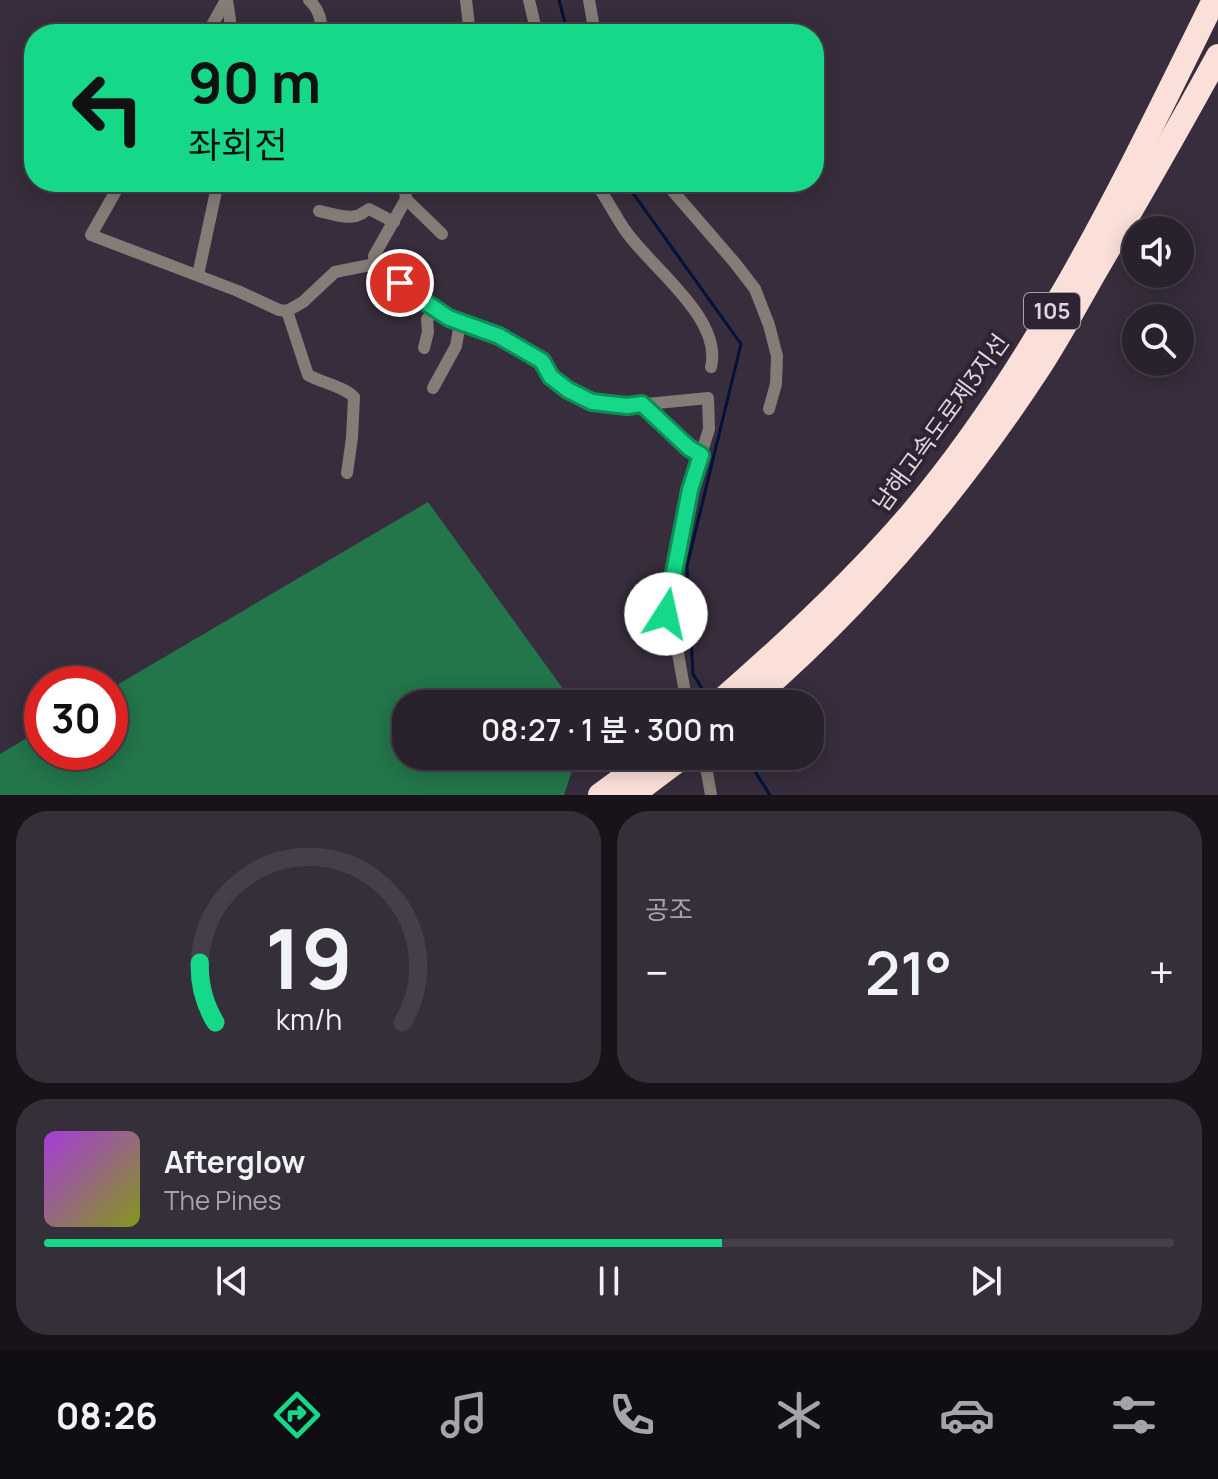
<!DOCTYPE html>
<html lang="ko">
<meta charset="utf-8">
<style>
:root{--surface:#29222d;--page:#352f39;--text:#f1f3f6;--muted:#a5a4aa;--line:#453f49;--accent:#15d989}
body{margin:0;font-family:Manrope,"Noto Sans KR",sans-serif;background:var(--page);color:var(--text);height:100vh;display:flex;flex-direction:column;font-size:30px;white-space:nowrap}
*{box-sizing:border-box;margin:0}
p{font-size:26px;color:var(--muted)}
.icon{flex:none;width:44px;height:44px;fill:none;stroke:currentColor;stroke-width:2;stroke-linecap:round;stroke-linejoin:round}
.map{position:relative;height:795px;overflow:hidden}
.sheet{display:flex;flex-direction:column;gap:16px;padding:16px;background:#171319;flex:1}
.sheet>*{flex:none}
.guide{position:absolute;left:24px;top:24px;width:800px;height:168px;border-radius:32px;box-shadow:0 4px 20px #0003,0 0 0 2px var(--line);background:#15d989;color:#111;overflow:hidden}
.controls{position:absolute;left:1122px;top:216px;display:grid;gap:16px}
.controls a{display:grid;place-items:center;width:72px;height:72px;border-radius:50%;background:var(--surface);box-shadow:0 4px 20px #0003,0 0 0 2px var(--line);font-size:40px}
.speed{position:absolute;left:24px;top:666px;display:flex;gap:16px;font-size:40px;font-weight:700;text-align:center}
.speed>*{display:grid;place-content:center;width:104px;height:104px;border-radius:50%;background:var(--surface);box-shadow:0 4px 20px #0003,0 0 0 2px var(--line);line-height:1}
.speed .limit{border:12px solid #d22;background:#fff;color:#111}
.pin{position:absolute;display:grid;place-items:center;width:68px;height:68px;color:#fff;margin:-34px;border:4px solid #fff;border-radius:50%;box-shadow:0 2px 8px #0007}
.me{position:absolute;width:88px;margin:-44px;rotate:10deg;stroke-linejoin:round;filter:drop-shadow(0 0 6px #0008)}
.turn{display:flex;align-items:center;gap:28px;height:168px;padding:0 32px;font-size:36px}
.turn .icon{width:104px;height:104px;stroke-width:2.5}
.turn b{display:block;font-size:56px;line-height:68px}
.big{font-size:60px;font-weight:600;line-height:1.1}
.sheet .widget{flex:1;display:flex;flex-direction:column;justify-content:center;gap:12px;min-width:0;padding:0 28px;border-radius:32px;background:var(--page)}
.sheet .dial{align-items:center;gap:0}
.dial svg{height:208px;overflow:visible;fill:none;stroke:var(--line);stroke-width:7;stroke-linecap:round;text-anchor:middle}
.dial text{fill:var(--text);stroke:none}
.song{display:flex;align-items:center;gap:24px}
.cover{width:96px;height:96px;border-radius:12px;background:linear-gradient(135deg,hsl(280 70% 55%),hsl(70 70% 35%))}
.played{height:8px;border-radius:4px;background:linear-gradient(90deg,var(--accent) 60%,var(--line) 60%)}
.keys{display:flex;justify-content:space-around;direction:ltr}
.heat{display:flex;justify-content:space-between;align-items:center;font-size:44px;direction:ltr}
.sheet .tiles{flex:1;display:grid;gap:16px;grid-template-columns:1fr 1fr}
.widget:last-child{grid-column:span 2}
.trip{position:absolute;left:392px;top:690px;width:432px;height:80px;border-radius:32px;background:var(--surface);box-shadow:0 4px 20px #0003,0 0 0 2px var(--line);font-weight:600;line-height:80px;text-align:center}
.menu{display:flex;height:128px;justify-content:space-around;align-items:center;background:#100e12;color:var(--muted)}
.menu .icon{width:56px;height:56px}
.menu .active{color:var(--accent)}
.menu b{font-size:36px;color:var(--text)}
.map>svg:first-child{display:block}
.forest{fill:#23754a}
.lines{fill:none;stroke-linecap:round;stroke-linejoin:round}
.stream{stroke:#00123a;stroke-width:3}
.minor{stroke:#857b77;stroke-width:12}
.motorway{stroke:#fae0d8;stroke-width:24}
.route-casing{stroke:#0e8d59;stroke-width:20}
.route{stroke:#15d989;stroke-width:14}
.labels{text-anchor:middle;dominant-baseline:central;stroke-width:8;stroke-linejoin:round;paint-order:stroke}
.shield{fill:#2d2332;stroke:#a8a0ac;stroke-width:2}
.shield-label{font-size:22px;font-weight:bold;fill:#ddd6e0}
.street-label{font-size:24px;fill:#ddd6e0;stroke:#2d2332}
</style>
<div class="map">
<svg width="1218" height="795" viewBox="0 0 1218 795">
<rect width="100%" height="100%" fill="#372d3c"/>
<!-- forest -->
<path class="forest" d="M428,502L574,704H406V756H577L564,795H0V754L42,729V752H110V689Z"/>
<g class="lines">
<!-- stream -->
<g class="stream">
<path d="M559,0L568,34"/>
<path d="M625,182L741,344L687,566L693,674L710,701"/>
<path d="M745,756L770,795"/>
</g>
<!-- minor -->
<g class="minor">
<path d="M227,0L232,34"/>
<path d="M309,0C318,8 324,22 319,34"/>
<path d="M466,0L470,34"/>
<path d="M529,0L537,34"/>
<path d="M589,0L595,34"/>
<path d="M207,34L226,0"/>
<path d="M270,34L289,30L354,32"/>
<path d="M121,182L91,235L238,291L279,310L287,311L303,302L335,272L375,264L435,310L460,323L499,336L542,361L551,377L568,390L592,402L627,406L708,398L709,429L690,490L666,614L676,642L687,704"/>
<path d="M595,182C606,197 614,214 625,230C650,267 723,318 711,367"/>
<path d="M665,182L735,263L755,289L769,325L777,356L776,384L769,409"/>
<path d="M406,199L442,234"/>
<path d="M319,211C329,213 346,219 356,216C361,215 365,211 369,209L394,222"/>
<path d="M375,264L374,256L406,199L404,182"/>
<path d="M198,275L218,182"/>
<path d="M287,311L308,375C322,383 343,386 354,397L352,438L347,473"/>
<path d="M424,348L428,332L427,319L435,310"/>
<path d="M433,388L456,346L460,323"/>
<path d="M642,404L689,448L701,455"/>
<path d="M699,756L707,772L711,795"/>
</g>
<!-- motorway -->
<g class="motorway">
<path d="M717,704C785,645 852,583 911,514C1040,361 1126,178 1214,0"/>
<path d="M747,704C859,608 956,494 1037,371C1057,341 1074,309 1092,277C1135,204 1177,131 1218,56"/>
<path d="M600,795L653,756"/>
<path d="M632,795L684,756"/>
</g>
</g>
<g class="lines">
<!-- route casing -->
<g class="route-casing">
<path id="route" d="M400,283L419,298L449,318L499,336L542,361L551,377L568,390L592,402L627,406L642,404L689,448L701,455L690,490L666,614"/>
</g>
<!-- route -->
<use href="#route" class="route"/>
</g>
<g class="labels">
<!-- shield labels -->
<rect class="shield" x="1024" y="293" width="56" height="36" rx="6"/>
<g class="shield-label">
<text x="1052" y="311">105</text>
</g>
<!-- street labels -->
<g class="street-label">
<text transform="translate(940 422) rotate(-54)">남해고속도로제3지선</text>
</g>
</g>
</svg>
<div class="controls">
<a><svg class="icon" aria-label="sound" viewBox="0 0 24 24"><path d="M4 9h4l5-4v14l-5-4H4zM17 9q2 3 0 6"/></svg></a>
<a><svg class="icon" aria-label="search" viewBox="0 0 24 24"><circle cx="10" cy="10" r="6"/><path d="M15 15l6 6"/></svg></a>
</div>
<div class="speed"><div class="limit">30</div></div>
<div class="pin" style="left:400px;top:283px;background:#d93025"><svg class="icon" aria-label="arrive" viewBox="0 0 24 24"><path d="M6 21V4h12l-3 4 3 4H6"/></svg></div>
<svg class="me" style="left:666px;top:614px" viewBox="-20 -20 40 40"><circle r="19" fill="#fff"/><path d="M0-13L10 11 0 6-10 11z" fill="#15d989"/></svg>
<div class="trip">08:27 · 1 분 · 300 m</div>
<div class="guide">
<div class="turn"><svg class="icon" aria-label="left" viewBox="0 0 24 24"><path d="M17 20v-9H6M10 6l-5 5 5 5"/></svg><div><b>90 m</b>좌회전</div></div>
</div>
</div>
<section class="sheet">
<div class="tiles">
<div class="widget dial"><svg viewBox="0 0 100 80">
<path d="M14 69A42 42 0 1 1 86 69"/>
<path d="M14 69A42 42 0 0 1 8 46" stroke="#15d989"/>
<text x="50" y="56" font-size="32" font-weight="700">19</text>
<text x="50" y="72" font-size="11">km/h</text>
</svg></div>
<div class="widget"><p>공조</p>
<div class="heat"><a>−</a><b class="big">21°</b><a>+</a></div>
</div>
<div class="widget">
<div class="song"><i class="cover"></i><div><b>Afterglow</b><p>The Pines</p></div></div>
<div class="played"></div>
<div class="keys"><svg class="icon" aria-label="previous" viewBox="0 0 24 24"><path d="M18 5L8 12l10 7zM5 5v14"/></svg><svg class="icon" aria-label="pause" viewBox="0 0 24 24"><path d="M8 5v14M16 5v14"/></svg><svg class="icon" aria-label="next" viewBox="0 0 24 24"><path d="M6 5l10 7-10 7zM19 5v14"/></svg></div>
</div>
</div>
</section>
<nav class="menu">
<b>08:26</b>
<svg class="icon active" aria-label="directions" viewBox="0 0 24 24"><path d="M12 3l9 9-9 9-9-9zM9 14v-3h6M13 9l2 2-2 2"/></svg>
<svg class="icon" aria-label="music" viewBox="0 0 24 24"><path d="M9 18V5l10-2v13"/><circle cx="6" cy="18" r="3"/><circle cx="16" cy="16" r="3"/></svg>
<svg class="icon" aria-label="phone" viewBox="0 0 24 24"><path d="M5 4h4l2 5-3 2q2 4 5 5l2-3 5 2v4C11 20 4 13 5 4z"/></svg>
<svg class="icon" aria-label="climate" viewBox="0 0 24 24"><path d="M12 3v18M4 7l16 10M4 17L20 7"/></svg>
<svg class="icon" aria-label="car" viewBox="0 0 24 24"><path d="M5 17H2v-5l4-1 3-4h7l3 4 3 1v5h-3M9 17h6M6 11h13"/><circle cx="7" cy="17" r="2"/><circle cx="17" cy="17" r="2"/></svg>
<svg class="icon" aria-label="filters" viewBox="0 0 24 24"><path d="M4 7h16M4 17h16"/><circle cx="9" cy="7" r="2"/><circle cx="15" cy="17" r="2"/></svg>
</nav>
